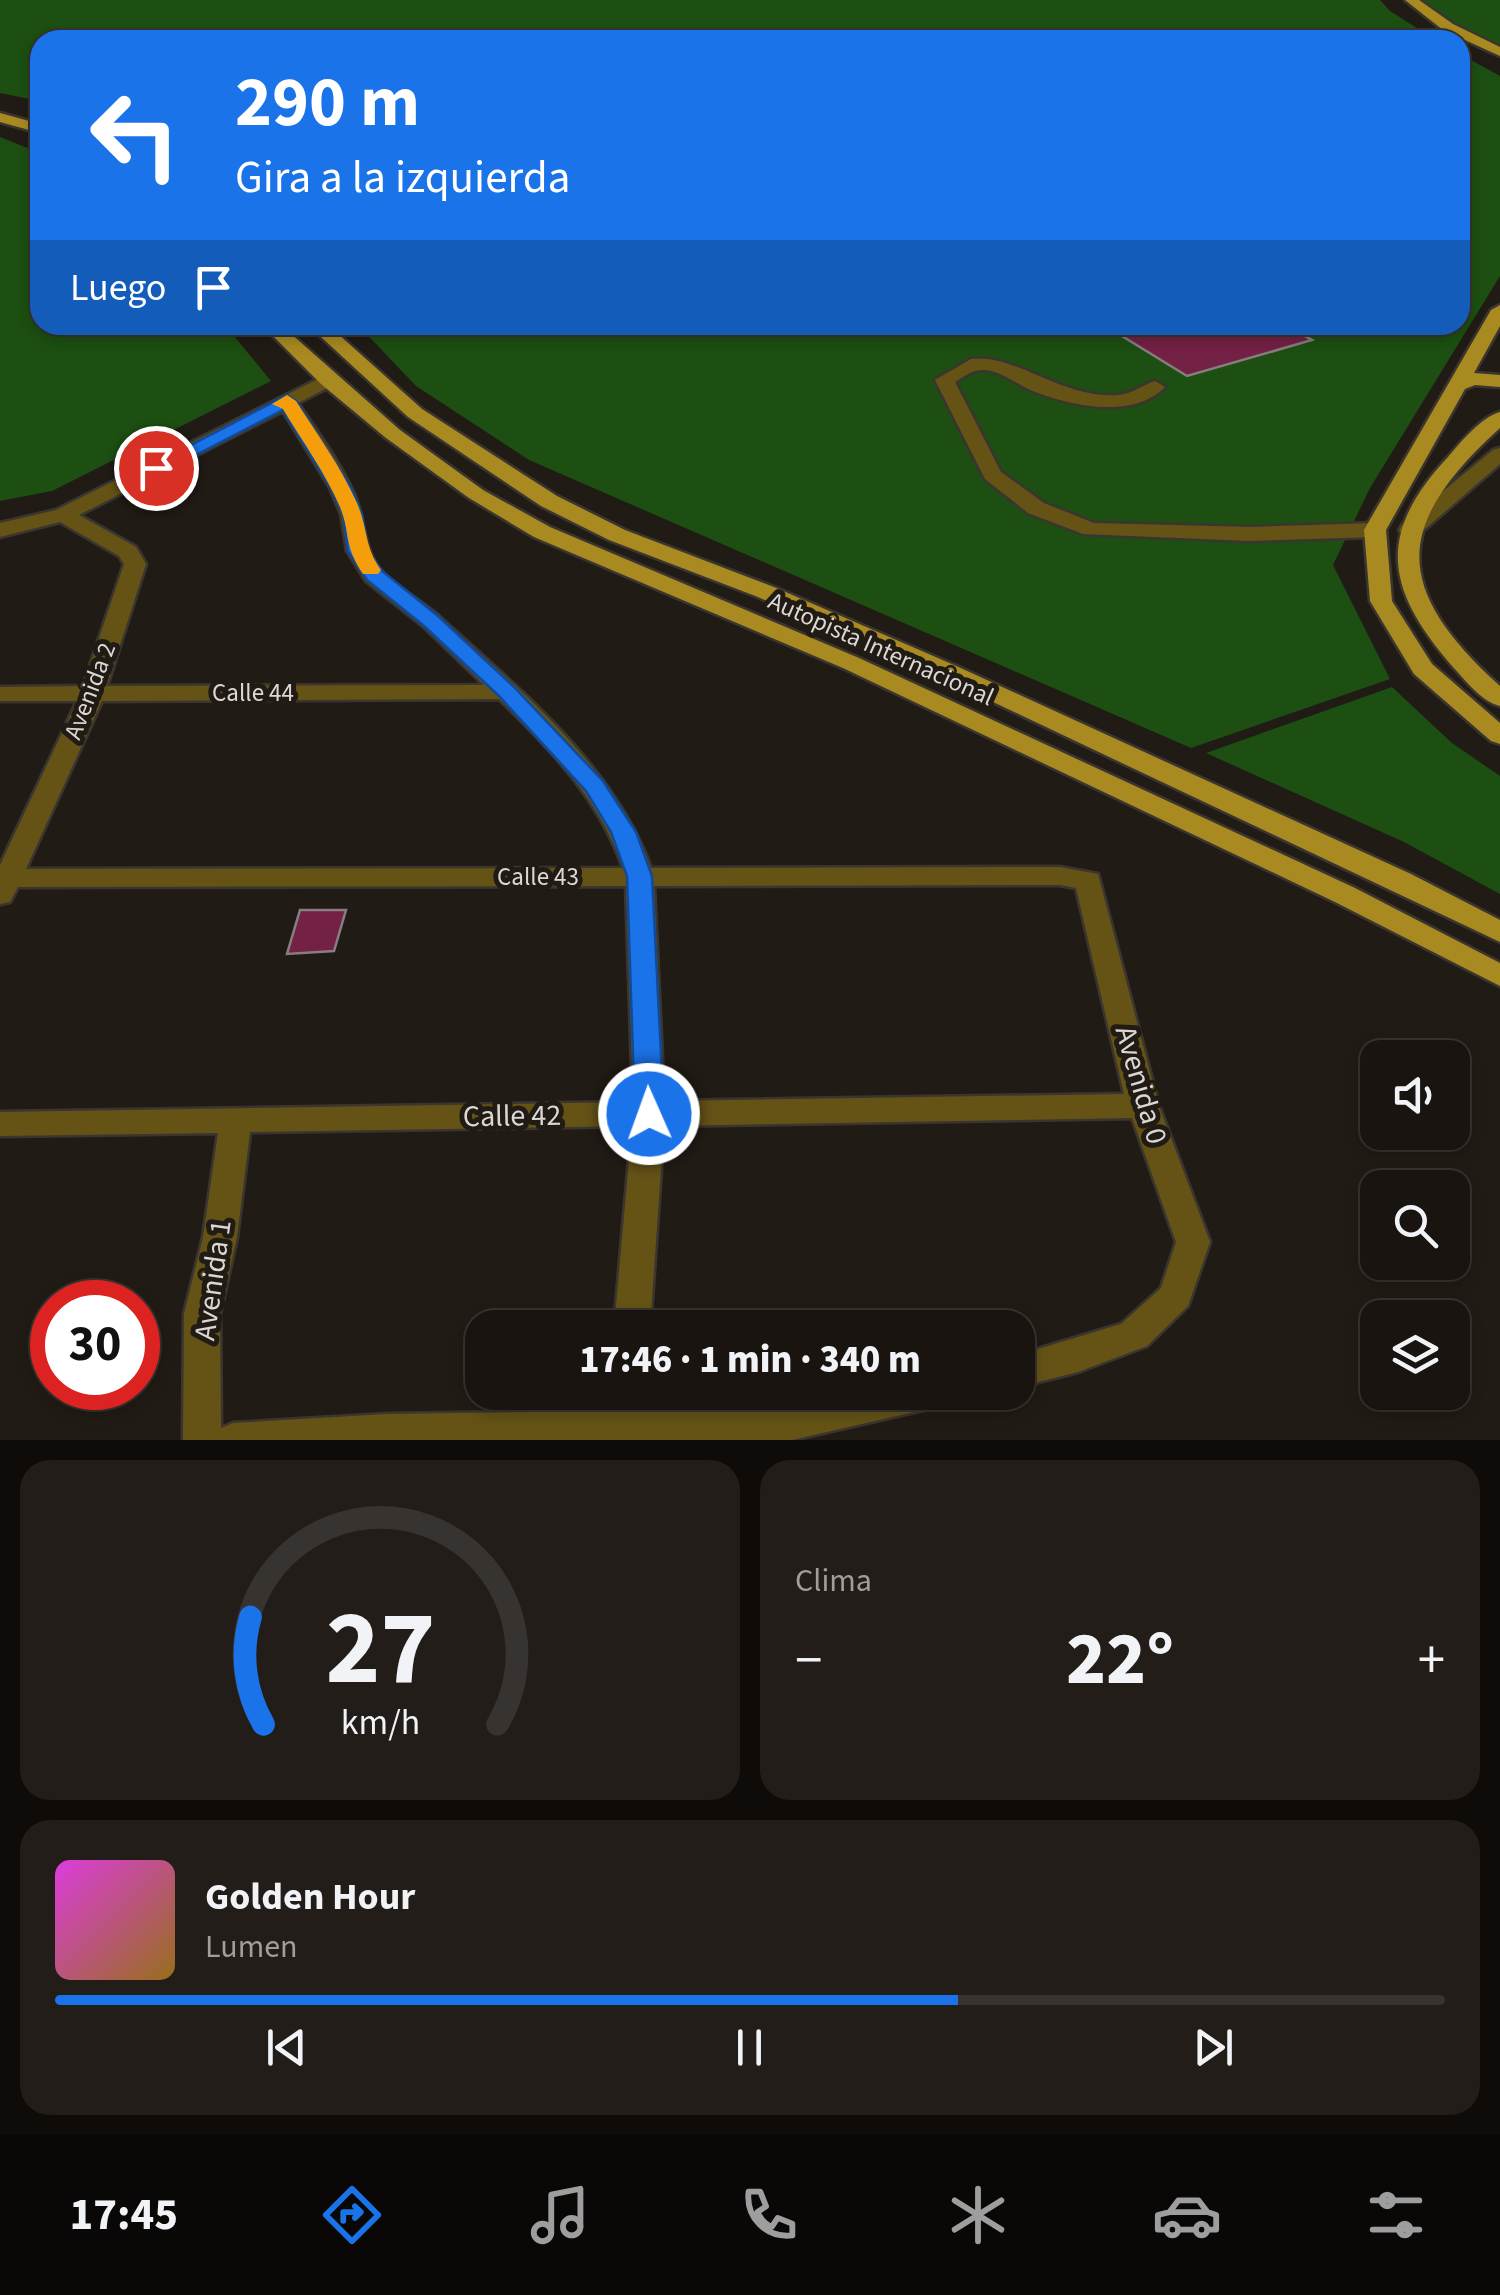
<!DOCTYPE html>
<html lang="es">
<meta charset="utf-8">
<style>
:root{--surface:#191410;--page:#221d19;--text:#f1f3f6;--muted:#9f9e9f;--line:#373330;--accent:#1a73e8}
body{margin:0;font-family:"Source Sans 3",sans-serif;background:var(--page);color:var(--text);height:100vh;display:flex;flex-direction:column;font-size:38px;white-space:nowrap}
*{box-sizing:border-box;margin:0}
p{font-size:32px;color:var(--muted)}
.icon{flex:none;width:55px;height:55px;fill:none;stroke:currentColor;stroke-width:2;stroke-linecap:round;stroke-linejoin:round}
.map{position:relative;height:1440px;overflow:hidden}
.drawer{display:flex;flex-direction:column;gap:20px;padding:20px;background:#0e0b09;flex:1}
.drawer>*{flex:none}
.top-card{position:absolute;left:30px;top:30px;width:1440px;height:305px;border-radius:30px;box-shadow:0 5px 15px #0003,0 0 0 2px var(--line);background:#1a73e8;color:#fff;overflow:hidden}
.fabs{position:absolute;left:1360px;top:1040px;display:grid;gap:20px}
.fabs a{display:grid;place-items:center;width:110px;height:110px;border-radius:20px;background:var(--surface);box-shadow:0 5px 15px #0003,0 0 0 2px var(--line);font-size:50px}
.speed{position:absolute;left:30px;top:1280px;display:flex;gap:20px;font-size:50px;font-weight:700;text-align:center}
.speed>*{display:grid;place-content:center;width:130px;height:130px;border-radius:50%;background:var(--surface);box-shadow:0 5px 15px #0003,0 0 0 2px var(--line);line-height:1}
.speed .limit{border:15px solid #d22;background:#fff;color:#111}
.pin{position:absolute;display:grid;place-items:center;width:85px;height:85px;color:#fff;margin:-42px;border:5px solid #fff;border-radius:50%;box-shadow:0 2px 10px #0007}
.me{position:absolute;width:110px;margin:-55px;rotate:358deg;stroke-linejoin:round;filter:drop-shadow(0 0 8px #0008)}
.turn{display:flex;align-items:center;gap:35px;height:210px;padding:0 40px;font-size:45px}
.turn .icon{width:130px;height:130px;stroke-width:2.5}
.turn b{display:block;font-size:70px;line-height:85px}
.then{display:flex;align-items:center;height:95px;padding:0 40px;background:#0003;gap:20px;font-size:38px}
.big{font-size:75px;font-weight:800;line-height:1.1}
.drawer .widget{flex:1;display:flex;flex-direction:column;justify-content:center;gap:15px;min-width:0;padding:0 35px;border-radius:30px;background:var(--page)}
.drawer .dial{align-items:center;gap:0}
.dial svg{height:260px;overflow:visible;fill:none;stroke:var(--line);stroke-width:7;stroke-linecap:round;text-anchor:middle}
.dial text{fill:var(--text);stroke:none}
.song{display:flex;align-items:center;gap:30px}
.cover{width:120px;height:120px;border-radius:15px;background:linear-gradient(135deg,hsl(300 70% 55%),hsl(40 70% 35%))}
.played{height:10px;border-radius:5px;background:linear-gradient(90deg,var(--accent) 65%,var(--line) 65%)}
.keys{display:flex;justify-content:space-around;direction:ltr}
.heat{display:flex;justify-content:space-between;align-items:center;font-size:55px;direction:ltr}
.drawer .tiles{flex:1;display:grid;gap:20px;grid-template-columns:1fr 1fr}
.widget:last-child{grid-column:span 2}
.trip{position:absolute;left:465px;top:1310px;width:570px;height:100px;border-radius:30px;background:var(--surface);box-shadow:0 5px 15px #0003,0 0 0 2px var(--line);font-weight:800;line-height:100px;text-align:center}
.menu{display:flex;height:160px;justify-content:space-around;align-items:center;background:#0a0806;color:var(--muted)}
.menu .icon{width:70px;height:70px}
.menu .selected{color:var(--accent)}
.menu b{font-size:45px;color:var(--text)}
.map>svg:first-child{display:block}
.green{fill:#1c4f11}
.building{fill:#732144;stroke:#887d80;stroke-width:2.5}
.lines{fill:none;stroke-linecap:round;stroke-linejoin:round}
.street-casing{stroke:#3b3530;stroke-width:5}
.primary-casing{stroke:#3b3530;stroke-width:5}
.street{fill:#655316;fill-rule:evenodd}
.primary{fill:#a88a20;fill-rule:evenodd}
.route{fill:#1a73e8;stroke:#114b97;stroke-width:2.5}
.slow{fill:#f59e0b}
.labels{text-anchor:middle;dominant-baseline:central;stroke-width:10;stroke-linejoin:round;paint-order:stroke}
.street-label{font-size:25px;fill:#dcd7d3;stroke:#211b15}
.near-street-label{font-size:30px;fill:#dcd7d3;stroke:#211b15}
</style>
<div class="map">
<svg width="1500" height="1440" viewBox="0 0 1500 1440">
<rect width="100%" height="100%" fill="#211b15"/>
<!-- green -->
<g class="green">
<path d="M0,0H1380L1390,11L1436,40H40V101L0,93Z"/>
<path d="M1420,0H1500V55Z"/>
<path d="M1460,54L1500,76V276L1370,488L1333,565L1390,679L1191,748L529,460L416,386L358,325H1460Z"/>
<path d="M0,137L40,153V325H225L271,381L52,491L0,501Z"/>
<path d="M1392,687L1452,743L1500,776V894L1404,842L1206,753Z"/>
</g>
<!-- building -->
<g class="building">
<path d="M1104,325H1285L1312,340L1187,376Z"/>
<path d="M300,910H346L334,951L287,954Z"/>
</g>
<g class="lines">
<!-- street casing -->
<g class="street-casing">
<g id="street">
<path d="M971,359C1015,353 1061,399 1118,395C1132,394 1142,385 1155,381L1165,387C1132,421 1066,405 1028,389C1014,382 1000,371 984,370C973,369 965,376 955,382L1001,472L1044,503L1094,523L1250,527L1375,523L1386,530L1375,537L1250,541L1083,534L1028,513L985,479L935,380Z"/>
<path d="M328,374L338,380L335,384L298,403C317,432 340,462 354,494C365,519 363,551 382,572C399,590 424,602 442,619C521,691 613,765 651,868L1060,867L1098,874L1159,1106L1210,1242L1188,1306L1147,1346L1078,1372L1018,1387V1355L1121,1324L1161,1288L1176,1242L1132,1118L664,1126L650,1328H614L632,1126L250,1132L237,1237L220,1314L221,1428L233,1423L387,1414L607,1411L609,1392H645L644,1410L785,1408L857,1392H950L945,1403L932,1408L792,1440H183L184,1314L203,1237L218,1133L0,1136V1112L633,1102L626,886L18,887L10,902L0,904V865L77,701H0V687L83,686L124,564L119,556L60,522L0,537V523L56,510ZM283,411L330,488L341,514L347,551L366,581L423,626L484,685L107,686L146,564L136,547L79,515ZM499,699C551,749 599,799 623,868L26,869L102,701ZM1060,885L1076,888L1124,1094L664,1101L654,886Z"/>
<path d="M1500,448V464L1418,535H1402L1399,530L1402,525L1493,450Z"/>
</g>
</g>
<!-- primary casing -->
<g class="primary-casing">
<g id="primary">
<path d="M1405,0H1419L1453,24L1500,47V56L1443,30Z"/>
<path d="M0,113L40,124V133L0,122Z"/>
<path d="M1500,305V326L1474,373L1500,375V387L1475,385L1465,389L1386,530L1392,601L1432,664L1500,723V744L1491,741L1414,674L1370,601L1364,530L1491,310Z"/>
<path d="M262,325H281L400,430L483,490L550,527L859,658L1355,888L1500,963V986L1335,902L843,668L534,537L469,498L386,438L321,384Z"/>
<path d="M308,325H328L422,409L557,496L625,530L774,587L954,665L1411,874L1500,920V942L936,675L758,597L609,540L541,506L408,417Z"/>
<path d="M1500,412V428C1393,525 1392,588 1500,686V706C1482,702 1466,681 1453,667C1386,590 1375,535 1448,457C1461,442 1480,418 1500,412Z"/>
</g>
</g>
<!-- street -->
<use href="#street" class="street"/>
<!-- primary -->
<use href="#primary" class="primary"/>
</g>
<!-- route -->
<path class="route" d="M287,395L296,401L351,488L362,514L368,551L382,571L438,616L514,687L603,781L636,832L652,876L664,1114L659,1122L649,1125L639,1122L635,1114L627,876L611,832L586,791L499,696L423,625L367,580L348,551L343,514L331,488L283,410L163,472L156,474L147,468Z"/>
<!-- slow -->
<path class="slow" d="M287,395L296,401C317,434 341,467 357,503C368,528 364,546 381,570L378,574H363C343,544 351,534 340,507C325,472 302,441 283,409L272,404Z"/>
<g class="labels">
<!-- street labels -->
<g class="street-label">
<text transform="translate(881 649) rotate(24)">Autopista Internacional</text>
<text transform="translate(90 691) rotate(-69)">Avenida 2</text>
<text x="253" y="693">Calle 44</text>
<text x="538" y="877">Calle 43</text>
</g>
<!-- near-street labels -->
<g class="near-street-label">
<text transform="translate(1141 1085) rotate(74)">Avenida 0</text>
<text transform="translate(512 1116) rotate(-1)">Calle 42</text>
<text transform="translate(213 1280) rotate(-82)">Avenida 1</text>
</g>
</g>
</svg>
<div class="fabs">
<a><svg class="icon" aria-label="sound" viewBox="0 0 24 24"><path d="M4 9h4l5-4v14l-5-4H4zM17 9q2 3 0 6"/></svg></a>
<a><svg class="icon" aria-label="search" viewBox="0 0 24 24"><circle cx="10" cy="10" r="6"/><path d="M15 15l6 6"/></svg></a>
<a><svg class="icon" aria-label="layers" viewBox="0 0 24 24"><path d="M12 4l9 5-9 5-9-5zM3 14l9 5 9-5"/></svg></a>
</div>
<div class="speed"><div class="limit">30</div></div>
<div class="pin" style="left:156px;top:468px;background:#d93025"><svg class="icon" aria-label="arrive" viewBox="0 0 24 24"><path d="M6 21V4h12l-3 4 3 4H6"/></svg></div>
<svg class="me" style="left:649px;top:1114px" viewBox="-20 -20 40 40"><circle r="17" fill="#1a73e8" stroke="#fff" stroke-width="3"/><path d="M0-11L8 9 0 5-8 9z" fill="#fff"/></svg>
<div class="trip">17:46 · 1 min · 340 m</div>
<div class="top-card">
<div class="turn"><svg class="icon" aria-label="left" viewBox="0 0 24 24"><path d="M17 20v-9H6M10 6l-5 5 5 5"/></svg><div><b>290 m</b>Gira a la izquierda</div></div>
<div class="then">Luego<svg class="icon" aria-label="arrive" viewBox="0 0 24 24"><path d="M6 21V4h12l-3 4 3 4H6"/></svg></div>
</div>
</div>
<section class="drawer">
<div class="tiles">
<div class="widget dial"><svg viewBox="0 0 100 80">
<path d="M14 69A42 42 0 1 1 86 69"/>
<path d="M14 69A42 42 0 0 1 10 36" stroke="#1a73e8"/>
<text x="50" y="56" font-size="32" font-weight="700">27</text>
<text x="50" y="72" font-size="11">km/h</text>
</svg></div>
<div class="widget"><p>Clima</p>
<div class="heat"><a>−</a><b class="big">22°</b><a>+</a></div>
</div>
<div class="widget">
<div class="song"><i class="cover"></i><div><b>Golden Hour</b><p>Lumen</p></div></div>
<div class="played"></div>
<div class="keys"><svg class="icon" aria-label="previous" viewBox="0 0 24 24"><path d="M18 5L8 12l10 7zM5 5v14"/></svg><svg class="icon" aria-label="pause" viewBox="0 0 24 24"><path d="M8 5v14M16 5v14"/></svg><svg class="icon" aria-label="next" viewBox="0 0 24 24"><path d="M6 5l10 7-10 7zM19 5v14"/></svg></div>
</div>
</div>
</section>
<nav class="menu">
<b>17:45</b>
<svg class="icon selected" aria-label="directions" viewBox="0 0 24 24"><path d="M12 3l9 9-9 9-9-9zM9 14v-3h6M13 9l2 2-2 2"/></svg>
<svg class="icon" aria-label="music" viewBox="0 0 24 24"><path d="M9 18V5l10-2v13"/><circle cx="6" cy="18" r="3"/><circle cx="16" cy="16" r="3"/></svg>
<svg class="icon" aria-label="phone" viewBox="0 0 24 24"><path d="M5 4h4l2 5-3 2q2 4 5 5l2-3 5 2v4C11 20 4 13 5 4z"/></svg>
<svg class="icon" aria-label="climate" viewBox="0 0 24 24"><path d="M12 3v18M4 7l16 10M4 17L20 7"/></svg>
<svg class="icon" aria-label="car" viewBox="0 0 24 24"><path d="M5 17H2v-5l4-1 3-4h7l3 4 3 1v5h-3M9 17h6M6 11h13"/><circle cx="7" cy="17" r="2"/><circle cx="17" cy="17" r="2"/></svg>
<svg class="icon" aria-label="filters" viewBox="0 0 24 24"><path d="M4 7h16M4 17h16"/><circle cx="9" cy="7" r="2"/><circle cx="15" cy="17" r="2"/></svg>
</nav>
